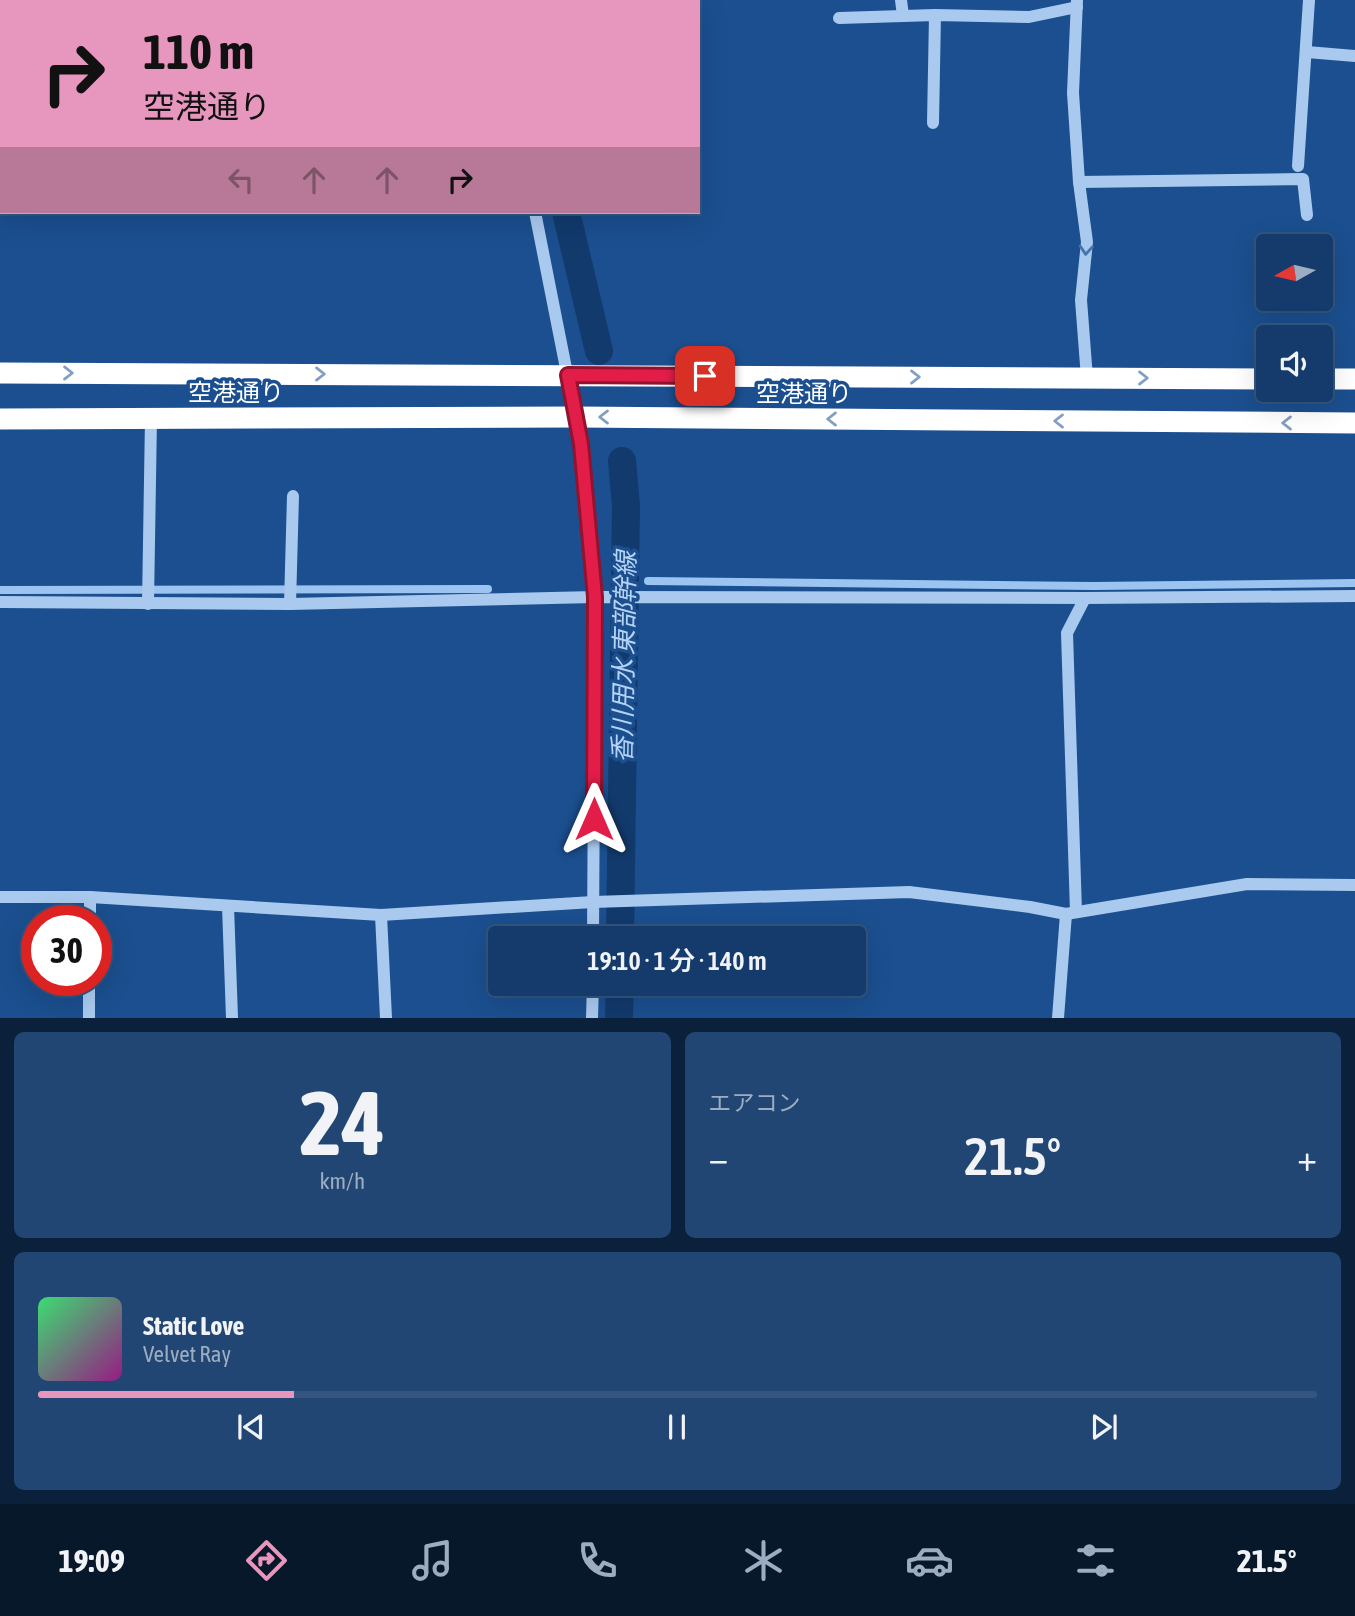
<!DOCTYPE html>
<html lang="ja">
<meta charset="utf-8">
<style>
:root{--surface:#143b6b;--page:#214673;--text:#f1f3f6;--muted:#9dadc1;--line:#33557e;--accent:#e797bd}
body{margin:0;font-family:"Asap Condensed","Noto Sans JP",sans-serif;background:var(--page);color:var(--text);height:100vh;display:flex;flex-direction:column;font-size:26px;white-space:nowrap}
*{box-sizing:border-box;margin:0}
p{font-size:23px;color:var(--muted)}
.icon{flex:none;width:38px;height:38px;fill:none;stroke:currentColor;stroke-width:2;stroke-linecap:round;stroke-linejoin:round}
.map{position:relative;height:1018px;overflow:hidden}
.drawer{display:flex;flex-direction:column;gap:14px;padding:14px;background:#0b203b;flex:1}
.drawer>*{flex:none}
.guide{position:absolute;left:0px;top:0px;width:700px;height:214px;box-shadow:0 7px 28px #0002,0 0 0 2px var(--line);background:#e797bd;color:#111;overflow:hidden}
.needle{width:46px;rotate:262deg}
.tools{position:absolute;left:1256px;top:234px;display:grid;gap:14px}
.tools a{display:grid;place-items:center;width:77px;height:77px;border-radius:7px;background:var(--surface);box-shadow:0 7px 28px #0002,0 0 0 2px var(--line);font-size:35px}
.speed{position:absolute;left:21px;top:905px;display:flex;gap:14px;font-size:35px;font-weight:700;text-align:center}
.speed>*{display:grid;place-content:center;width:91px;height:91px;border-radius:50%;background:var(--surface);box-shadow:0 7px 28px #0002,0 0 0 2px var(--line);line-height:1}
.speed .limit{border:10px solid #d22;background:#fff;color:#111}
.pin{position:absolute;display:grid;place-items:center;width:60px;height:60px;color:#fff;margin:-30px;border-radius:14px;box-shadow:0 4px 10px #0006}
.me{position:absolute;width:77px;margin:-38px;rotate:0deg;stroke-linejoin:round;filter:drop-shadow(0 0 5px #0008)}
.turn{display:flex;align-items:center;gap:24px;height:147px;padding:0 28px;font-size:32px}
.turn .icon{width:91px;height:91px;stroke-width:2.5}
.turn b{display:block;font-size:49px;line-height:60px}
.lanes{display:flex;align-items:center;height:66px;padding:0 28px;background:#0003;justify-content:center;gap:35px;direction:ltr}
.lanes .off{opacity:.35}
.big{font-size:52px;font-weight:600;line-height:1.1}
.drawer .card{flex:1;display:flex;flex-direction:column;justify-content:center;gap:10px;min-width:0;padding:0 24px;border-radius:10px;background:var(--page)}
.drawer .dial{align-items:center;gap:0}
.dial b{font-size:91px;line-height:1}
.song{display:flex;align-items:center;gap:21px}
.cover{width:84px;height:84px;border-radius:10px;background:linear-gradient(135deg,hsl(140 70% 55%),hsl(310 70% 35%))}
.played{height:7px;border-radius:4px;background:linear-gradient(90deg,var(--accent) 20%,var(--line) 20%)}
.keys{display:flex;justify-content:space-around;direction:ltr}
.heat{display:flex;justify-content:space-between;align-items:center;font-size:38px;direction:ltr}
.drawer .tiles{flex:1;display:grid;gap:14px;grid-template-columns:1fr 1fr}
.card:last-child{grid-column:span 2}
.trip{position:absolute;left:488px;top:926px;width:378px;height:70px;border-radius:7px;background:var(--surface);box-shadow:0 7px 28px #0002,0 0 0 2px var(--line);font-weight:600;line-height:70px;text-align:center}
.tab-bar{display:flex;height:112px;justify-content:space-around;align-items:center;background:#08182b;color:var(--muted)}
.tab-bar .icon{width:49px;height:49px}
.tab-bar .on{color:var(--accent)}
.tab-bar b{font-size:32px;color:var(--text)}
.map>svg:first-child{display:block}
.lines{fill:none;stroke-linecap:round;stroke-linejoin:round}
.stream{stroke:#9cc4f0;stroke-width:8}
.canal{stroke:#123a6d;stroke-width:28}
.minor{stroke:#a9c9ee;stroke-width:12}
.highway{stroke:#fff;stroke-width:21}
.oneway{stroke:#4674ac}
.oneway2{stroke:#829ec1}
.route-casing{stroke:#92132f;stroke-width:18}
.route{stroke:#e11d48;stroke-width:12}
.labels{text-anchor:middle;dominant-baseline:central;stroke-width:7;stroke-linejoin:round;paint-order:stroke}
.street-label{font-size:24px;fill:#fff;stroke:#1b4f8f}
.water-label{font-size:26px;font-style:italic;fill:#b5d3f5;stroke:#1b4f8f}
</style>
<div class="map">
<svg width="1355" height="1018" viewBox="0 0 1355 1018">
<rect width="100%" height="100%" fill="#1b4f8f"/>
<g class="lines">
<!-- stream -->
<g class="stream">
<path d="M648,581L1094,586L1355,583"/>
<path d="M0,590L488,589"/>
</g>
<!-- canal -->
<g class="canal">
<path d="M518,0V2"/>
<path d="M566,212L599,351"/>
<path d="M620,938L626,506L622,461"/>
<path d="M619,1018L620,984"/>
</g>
<!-- minor -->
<g class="minor">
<path d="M491,0L492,2"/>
<path d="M687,0V2"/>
<path d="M901,0L903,16"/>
<path d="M1077,0L1073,93L1079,182L1303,179L1307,215"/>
<path d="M839,18L935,15L1029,17L1077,7"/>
<path d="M1307,52L1355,56"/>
<path d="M933,123L935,15"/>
<path d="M1298,166L1309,0"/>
<path d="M1079,182L1087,242L1081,300L1087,378"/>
<path d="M535,212L581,444L595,597L593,938"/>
<path d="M1085,598L1355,596"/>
<path d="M0,602L290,604L595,597L1085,598L1067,633L1076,912"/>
<path d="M148,604L151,418"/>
<path d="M290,604L293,496"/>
<path d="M0,897H90L381,915L593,902L909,892L1030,907L1066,914L1247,884L1355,885"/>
<path d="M228,906L232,1018"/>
<path d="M381,915L386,1018"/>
<path d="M90,920V897"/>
<path d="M89,1018V980"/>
<path d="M592,1018L593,984"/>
<path d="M1058,1018L1066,914"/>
</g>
<!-- highway -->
<g class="highway">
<path d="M0,373L1269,379"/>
<path d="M1321,379H1355"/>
<path d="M0,419L576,417L1355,423"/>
</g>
</g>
<!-- one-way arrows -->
<defs><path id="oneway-chevron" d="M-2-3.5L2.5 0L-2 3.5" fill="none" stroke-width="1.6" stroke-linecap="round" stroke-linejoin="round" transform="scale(1.75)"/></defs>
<use class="oneway" href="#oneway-chevron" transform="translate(1086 250) rotate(94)"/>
<g class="oneway2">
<use href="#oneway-chevron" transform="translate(68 373)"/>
<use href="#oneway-chevron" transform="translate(320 374)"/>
<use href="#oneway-chevron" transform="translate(915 377)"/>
<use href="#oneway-chevron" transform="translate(1143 378)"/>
<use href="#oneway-chevron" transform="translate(604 417) rotate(-180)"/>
<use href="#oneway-chevron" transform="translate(832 419) rotate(-180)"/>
<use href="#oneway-chevron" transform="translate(1059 421) rotate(-180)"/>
<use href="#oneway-chevron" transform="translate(1287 423) rotate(-180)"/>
</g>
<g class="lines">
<!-- route casing -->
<g class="route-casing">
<path id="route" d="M594,819L595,597L581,444L568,375L705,376"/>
</g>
<!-- route -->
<use href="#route" class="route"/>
</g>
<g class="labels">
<!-- street labels -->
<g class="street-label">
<text x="236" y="392">空港通り</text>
<text x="804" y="393">空港通り</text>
</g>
<!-- water labels -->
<g class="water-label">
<text transform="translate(624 657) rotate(-89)">香川用水 東部幹線</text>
</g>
</g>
</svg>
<div class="tools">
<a><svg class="needle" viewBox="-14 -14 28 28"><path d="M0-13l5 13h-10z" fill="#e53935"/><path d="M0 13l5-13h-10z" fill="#9dadc1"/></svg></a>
<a><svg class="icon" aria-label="sound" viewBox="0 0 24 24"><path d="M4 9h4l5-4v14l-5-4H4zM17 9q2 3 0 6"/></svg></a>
</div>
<div class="speed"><div class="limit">30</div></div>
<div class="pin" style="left:705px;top:376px;background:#d93025"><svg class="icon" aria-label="arrive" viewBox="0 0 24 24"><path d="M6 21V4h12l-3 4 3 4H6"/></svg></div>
<svg class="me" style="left:594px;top:819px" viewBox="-20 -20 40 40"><path d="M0-17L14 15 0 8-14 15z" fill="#e11d48" stroke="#fff" stroke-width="4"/></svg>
<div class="trip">19:10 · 1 分 · 140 m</div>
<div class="guide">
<div class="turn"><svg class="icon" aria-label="right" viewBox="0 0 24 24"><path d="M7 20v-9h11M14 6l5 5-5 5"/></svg><div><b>110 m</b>空港通り</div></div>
<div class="lanes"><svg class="icon off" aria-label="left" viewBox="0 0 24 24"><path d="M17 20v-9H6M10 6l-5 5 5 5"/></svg><svg class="icon off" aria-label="ahead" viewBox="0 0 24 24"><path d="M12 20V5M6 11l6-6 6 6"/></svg><svg class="icon off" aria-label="ahead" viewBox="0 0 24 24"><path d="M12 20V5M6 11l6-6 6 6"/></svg><svg class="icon" aria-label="right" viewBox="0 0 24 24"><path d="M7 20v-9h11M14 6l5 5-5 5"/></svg></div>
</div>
</div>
<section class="drawer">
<div class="tiles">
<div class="card dial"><b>24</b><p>km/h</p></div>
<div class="card"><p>エアコン</p>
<div class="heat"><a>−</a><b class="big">21.5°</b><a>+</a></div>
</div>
<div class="card">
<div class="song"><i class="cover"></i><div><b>Static Love</b><p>Velvet Ray</p></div></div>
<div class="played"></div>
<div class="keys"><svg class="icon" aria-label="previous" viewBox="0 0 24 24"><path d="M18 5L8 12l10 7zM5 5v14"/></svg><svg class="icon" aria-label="pause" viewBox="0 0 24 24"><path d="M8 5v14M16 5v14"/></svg><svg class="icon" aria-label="next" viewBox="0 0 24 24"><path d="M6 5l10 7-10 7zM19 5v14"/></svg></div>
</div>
</div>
</section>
<nav class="tab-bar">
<b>19:09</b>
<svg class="icon on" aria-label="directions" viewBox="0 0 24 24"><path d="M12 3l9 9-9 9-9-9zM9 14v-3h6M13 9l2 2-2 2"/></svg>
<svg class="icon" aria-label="music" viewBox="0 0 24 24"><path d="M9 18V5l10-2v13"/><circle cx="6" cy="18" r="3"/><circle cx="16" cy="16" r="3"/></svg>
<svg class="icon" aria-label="phone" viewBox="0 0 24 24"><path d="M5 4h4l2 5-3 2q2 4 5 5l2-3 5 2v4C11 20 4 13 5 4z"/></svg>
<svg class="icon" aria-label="climate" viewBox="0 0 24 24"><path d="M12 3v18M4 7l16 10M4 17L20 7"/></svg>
<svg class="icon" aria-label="car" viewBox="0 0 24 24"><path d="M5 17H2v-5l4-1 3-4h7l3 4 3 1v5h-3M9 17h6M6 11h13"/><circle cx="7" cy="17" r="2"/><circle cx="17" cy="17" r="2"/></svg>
<svg class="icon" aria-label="filters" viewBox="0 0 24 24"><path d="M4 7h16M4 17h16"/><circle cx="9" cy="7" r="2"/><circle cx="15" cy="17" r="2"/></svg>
<b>21.5°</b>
</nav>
